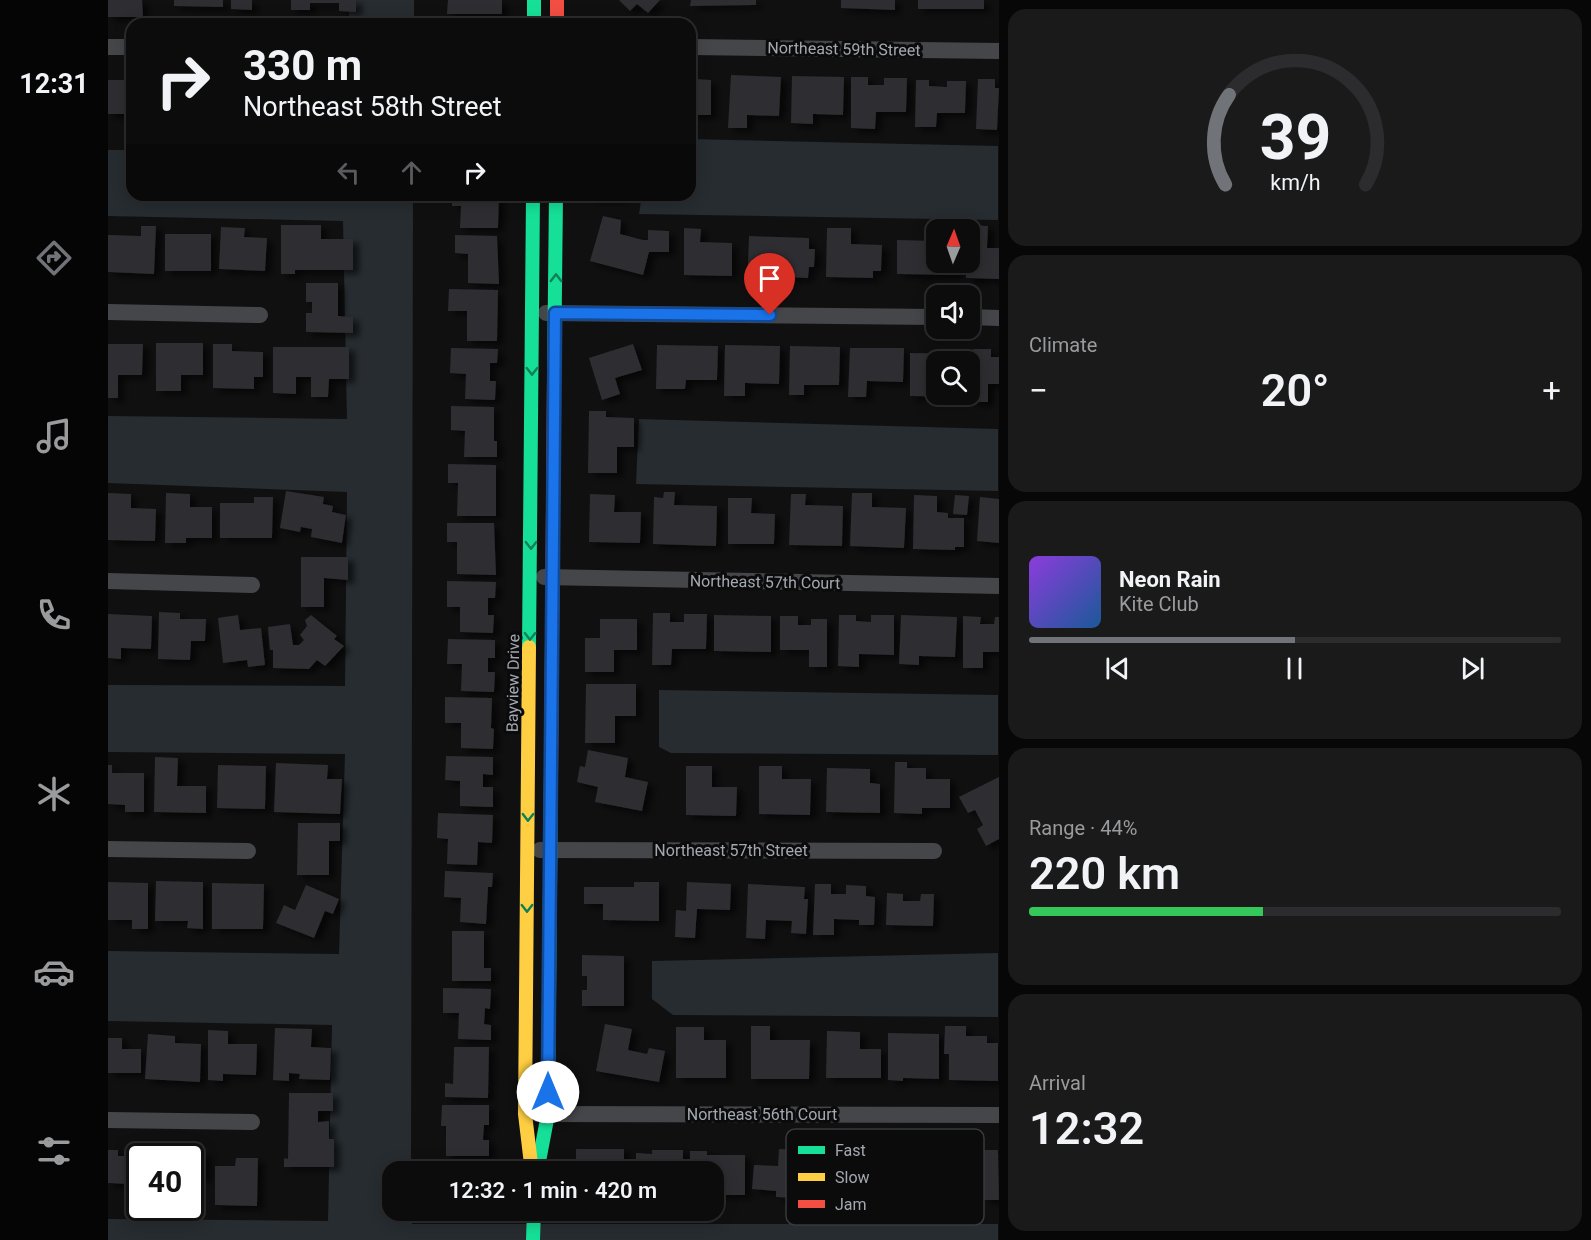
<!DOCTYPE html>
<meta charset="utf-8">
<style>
:root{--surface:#0c0c0d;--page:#1a1a1b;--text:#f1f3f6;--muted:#9a9b9d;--line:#2c2c2e;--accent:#707378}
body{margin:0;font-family:Roboto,sans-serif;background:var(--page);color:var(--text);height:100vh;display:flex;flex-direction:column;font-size:22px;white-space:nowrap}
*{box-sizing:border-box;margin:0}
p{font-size:20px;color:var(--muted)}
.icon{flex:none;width:33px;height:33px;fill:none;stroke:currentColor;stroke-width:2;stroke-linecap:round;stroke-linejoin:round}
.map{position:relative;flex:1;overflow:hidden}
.drawer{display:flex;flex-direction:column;gap:9px;padding:9px;background:#070707;width:592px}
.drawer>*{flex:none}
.banner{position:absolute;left:18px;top:18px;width:570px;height:183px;border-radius:18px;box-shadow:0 3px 15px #0003,0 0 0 2px var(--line);background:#0c0c0d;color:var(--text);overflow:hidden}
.needle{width:39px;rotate:2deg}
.buttons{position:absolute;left:818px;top:219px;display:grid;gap:12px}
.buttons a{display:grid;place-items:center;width:54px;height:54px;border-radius:12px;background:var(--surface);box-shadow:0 3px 15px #0003,0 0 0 2px var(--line);font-size:30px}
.speed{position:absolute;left:18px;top:1143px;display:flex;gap:12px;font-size:30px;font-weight:700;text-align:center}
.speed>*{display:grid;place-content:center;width:78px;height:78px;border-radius:50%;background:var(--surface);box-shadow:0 3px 15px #0003,0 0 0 2px var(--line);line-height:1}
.speed .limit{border:3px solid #111;border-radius:9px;background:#fff;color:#111}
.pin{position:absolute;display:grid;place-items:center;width:51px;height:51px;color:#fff;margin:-62px -26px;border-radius:50% 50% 50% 0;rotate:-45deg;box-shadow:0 0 6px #0007}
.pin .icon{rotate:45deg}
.me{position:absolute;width:66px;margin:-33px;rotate:0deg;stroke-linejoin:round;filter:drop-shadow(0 0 4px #0008)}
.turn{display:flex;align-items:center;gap:21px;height:126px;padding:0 18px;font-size:27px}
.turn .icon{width:78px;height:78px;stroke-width:2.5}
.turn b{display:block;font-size:42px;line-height:51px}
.lanes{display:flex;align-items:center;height:57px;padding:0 18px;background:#0003;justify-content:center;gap:30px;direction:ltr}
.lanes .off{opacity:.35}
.big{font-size:45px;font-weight:600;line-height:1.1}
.drawer .tile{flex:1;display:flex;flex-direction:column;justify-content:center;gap:9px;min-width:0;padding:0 21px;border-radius:18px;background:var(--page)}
.drawer .dial{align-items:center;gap:0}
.dial svg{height:156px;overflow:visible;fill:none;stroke:var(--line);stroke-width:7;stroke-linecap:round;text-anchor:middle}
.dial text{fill:var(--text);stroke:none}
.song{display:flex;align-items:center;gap:18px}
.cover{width:72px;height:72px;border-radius:9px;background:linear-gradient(135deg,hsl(270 70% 55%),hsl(210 70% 35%))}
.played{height:6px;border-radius:3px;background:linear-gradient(90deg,var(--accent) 50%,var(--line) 50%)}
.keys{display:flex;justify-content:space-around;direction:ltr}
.heat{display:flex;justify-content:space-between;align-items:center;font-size:33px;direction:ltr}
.charge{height:9px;border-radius:4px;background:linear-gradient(90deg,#34c759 44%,var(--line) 0)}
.trip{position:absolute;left:274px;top:1161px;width:342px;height:60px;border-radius:18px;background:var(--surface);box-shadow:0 3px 15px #0003,0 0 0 2px var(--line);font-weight:600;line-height:60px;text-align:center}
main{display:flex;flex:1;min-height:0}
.dock{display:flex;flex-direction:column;width:108px;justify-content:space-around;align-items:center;background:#050505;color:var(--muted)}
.dock .icon{width:42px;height:42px}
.dock .selected{color:var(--accent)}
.dock b{font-size:27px;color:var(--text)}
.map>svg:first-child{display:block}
.water{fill:#262c30}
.building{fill:#2e2e30;filter:url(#shadow)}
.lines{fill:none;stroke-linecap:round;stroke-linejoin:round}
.street{stroke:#454649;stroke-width:16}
.fast{stroke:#16e098;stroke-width:14}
.slow{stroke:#ffcf43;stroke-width:14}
.jam{stroke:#f24e42;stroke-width:14}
.oneway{stroke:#118059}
.route-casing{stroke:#114b97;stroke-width:15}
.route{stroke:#1a73e8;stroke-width:10}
.labels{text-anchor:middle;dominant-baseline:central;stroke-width:6;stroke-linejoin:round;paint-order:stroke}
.street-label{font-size:16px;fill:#a3a8b0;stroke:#0b0b0c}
.key{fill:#0b0b0c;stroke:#393a3d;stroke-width:1.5}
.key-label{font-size:16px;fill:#a3a8b0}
</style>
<main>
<nav class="dock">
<b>12:31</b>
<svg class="icon selected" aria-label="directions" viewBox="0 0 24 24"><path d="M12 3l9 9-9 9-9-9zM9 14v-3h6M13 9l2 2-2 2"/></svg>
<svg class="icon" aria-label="music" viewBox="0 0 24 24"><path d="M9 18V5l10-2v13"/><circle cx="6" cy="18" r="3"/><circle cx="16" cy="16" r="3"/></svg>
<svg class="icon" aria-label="phone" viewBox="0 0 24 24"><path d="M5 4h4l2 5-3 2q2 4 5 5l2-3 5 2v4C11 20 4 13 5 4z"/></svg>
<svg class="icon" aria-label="climate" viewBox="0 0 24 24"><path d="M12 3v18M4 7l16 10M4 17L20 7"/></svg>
<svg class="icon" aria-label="car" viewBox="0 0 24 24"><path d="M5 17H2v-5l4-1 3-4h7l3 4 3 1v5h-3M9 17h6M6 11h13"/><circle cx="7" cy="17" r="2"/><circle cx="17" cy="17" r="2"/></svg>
<svg class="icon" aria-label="filters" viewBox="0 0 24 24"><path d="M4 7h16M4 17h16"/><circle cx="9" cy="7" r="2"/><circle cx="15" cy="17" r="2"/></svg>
</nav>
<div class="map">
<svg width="891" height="1240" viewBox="0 0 891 1240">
<defs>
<filter id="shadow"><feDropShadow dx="6" dy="4" stdDeviation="3" flood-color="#0009"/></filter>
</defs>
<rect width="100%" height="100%" fill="#101011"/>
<!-- water -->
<g class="water">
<rect x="241" y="0" width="65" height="24"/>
<path d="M582,139L890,146V220L531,214L534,195H582Z"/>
<path d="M0,150H24V195H305L303,1171L285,1172V1210L303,1211L304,1224H890V1240H0V1219L220,1221L224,1025L0,1021V951L231,954L237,754L0,752V685L237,686L239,492L0,483V416L239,419L235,221L0,216Z"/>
<path d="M531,419L890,429V491L528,484Z"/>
<path d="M551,690L890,695V755L563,753L551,747Z"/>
<path d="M890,953V1017L565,1015L544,999V961Z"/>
</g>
<!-- building -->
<g class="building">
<path d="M0,0H34L35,17H0Z"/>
<path d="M66,0H115V7L66,6Z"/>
<path d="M123,0H144V10L123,9Z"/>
<path d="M183,0H248V12L231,11V3H202V10H183Z"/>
<path d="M340,0H394V14H339Z"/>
<path d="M511,0H552L540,13L529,4L522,11Z"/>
<path d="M583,0H648V5L582,6Z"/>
<path d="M733,0H787V10L733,8Z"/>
<rect x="810" y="0" width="66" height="9"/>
<path d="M623,75L673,77L671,116L639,115V128H620Z"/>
<path d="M684,76L736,77L735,115L705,114V124L683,123Z"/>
<path d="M743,77H760V85H776V78H799L798,112H768L767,129L743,128Z"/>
<path d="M587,79L603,80V115H582V89H587Z"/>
<path d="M870,79H887V88H891L889,130L868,129Z"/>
<rect x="0" y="80" width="20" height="34"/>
<path d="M808,80H821V86L839,87V81H858L857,113H829L828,127H807Z"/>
<path d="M344,195H391L390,228H352L353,206H344Z"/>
<rect x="481" y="195" width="33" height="3"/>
<path d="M495,216L513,220L512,234L535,240H540V230L561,231V252H541L535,275L482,261Z"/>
<path d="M173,225H213V239H245V270H187V274H173Z"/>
<path d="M859,225L880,226L879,248H891V279L858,278V262H861V230H859Z"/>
<path d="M33,226H48L46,274L0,272V235L33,236Z"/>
<path d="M113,227L137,228L136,237L159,238L157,271L111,269Z"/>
<path d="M576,228L593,229L592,242L624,243V276L576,275Z"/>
<path d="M719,228H743V244L774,245L773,271H765V278L718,277Z"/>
<rect x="57" y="234" width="46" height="37"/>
<path d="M347,235L389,236L391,284L360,283V254L347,253Z"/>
<path d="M641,236L701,238V249H707L706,267H701L700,278L649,276L650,265L640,264Z"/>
<path d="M789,240L828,241V262H848V275L789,274Z"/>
<path d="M198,283H230V316L245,317V333L198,332V313H204V302H198Z"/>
<path d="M341,289L390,290L389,341H359V311H340Z"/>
<path d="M48,343H95V375H73V391H48Z"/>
<path d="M0,344H35L34,375H10V398H0Z"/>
<path d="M105,344H124V351L155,352V377H146V389L105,388Z"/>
<path d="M525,344L534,370L507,378L512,394L494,400L481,358Z"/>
<path d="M549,345L610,346L609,380H578L577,389H548Z"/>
<path d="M617,345L672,346L671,384L637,383V396H616Z"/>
<path d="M682,346L732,347L731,385H696V395H681Z"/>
<path d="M165,347H241V379H221L220,397H203V377H188V394L165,393Z"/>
<path d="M343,348L390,349L389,363H382V381H388L387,400L357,399L358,374L342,373Z"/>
<path d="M742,348H796L795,382L759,381L758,397H740Z"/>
<path d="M865,349H883V357H891V384H880V402H863Z"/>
<path d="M802,353L860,354V362H828V394H859V397L802,396Z"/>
<path d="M343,406L386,407V441H389V457H356L357,431L343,430Z"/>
<path d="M481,411H498V417L526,418V447H509V473H480Z"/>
<path d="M340,464L388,465V516H349L350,483H340Z"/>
<path d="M178,491L216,497L215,504L225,506L224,512L238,515L234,543L203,537L204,529L193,527L192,532L172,528Z"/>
<path d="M556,492H567L566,505L609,506L608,546L545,544L546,497L555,498Z"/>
<path d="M0,493L23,494V508L48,509L47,541L0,540Z"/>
<path d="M58,493L82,494V507H104V538H78V543H57Z"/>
<path d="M744,493H764V507L798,508L796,548L742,546Z"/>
<path d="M482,494L507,495L506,512H533L532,543L481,542Z"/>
<path d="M683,494H698L697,505L735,506L734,546L681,545Z"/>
<path d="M806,495L829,496V512L840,513V518H856V547H847V550L805,549Z"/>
<path d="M847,495L861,496L859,515L845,514Z"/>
<path d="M146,497H165L164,538H112V503H146Z"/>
<path d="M872,497L891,499V543L869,541Z"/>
<path d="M620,498H644L643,513L667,514L666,544H620Z"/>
<path d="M339,523H386L388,575L349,574V542H339Z"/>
<path d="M193,557H240V580L216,578V607H193Z"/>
<path d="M339,581L388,582L387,598H380V615H386L385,633L352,632V607H339Z"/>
<path d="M51,612L72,613V619H98L97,641H83L82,660L50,659Z"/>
<path d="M545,613H562V622H576V614H599L598,649H564L563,665H544Z"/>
<path d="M0,614L44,616L43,649L13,648V659L0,658Z"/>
<path d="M130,615L132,630L153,628L157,665L140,667L139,660L115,663L110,618Z"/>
<path d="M203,615L229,636L226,639L236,646L217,666L209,660L201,669L165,668V650H162L160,627L182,624L185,645H191L196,640L192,635L199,626L197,620Z"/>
<path d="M606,615L663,616V652L606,651Z"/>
<path d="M731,615H748V621L763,622V615H786V655L751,654V667L730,666Z"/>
<path d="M793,615L849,617L847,657L811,656V665L791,664Z"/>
<path d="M672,616H690V625H703V619H719V667H701V650H672Z"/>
<path d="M855,616L873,617L872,624H886L887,617H891V652H875V668H855Z"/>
<path d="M492,619H529V650H506V672H477V638H492Z"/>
<path d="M340,639L387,640V658H380V672H387L386,692L353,691L354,664H339Z"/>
<path d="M478,684H528V716H507V743H477Z"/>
<path d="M337,697L384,698L383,728L386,729L385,749L353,748V723H337Z"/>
<path d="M480,750L520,758L517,777L540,782L534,811L487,802L490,787L469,782L472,766L477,767Z"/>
<path d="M338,756L385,757V775L375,774V787H385V807L352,806V781L337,780Z"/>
<path d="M47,757L70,758L69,786H98V813L46,812Z"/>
<path d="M787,762H799V768H818V779H842V808H814V814L786,813Z"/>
<path d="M168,763L220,765L219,779H234L232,814L166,812Z"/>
<path d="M0,765H4V773H36V812H17V805L0,804Z"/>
<path d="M110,765L158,766L157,809L109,808Z"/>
<path d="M578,766H604V787H629L628,816L578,815Z"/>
<path d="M651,766H674V779H703L702,815L651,814Z"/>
<path d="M719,768L762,769V783L772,784V813L718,812Z"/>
<path d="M891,777V839L878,846L869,829L875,825L867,810L860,813L851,797Z"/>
<path d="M330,813L385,815L384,843L370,842L369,865L339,864L340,839L329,838Z"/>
<path d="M190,823H232V841H221V875H189Z"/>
<path d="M337,871L385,873L384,887H380L378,924L352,922L353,898L336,897Z"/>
<path d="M48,881L95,882V929L79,928L80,921H47Z"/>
<path d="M0,882L40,883V929H24V920H0Z"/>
<path d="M526,882H551V921L495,920V904H476V887H526Z"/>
<path d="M579,882L623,884L622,910L589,909L587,938L567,937L568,910L578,911Z"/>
<path d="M104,883L156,884L155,929H104Z"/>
<path d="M640,884L697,887L696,899H700L698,934L683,933L684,921L658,920L657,939L638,938Z"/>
<path d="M707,884H723V894H738V885L758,886V896L767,897L766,925H751V920L726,919V935H705Z"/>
<path d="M198,885L231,899L225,914L217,911L206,938L168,923L176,905L187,910Z"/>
<path d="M779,893L795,894V901H812L813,894H826L825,926L778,925Z"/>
<path d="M344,931H376V968H383V981H344Z"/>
<path d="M474,955L516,956V1006H474V990H479V976H474Z"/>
<path d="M335,988L383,989L382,1009L377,1008L376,1024L383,1025V1040L350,1039L351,1013H335Z"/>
<path d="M497,1024L524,1029L520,1050L539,1054L541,1048L557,1051L551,1082L488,1071Z"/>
<path d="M643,1026H662V1040H702L701,1079H643Z"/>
<path d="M837,1026H858V1036H879V1043H890V1081L841,1080V1054H836Z"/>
<path d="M568,1027H596V1040H618V1078H568Z"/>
<path d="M167,1028L204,1029L203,1047L223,1048L222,1080L191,1079L192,1074L181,1073V1081L165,1080Z"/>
<path d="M100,1030L120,1031V1044H149L148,1075L115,1074V1081L100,1080Z"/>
<path d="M719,1031L752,1032V1049H773V1078H718Z"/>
<path d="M780,1033L831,1034V1079L795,1078V1081L780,1080Z"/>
<path d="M40,1034L67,1036V1043L93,1044L92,1082L37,1079Z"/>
<path d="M0,1038H14V1049H33V1073H0Z"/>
<path d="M346,1047H381L380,1098L337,1097V1083L345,1084Z"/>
<path d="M181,1093H225V1111H210V1122L221,1121V1139H226V1167H176V1158L180,1159Z"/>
<path d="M334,1105H381V1125H376L375,1140H381V1156H338V1126H333Z"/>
<rect x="468" y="1149" width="48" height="23"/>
<path d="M671,1149L690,1150L687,1198L668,1197V1191L644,1189L646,1165L670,1166Z"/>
<path d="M0,1150H10V1156H24V1150H39V1156H32V1196H20V1184L0,1183Z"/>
<path d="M544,1150H575V1172H528V1153L544,1154Z"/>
<path d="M876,1150H890L891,1200H876Z"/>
<path d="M582,1151H599V1155H637V1195H606V1172H582Z"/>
<path d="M49,1152L98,1153V1178H82V1156H49Z"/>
<path d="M128,1158H150L149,1206L107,1205V1166H127Z"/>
<rect x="337" y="1163" width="44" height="9"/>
</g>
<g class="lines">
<!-- street -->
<g class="street">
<path d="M0,47H24"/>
<path d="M582,47L891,51"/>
<path d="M0,312L152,315"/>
<path d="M438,313L828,317"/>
<path d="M861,317L891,318"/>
<path d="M436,577L891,586"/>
<path d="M0,581L144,585"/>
<path d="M0,849L140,851"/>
<path d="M432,850L826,851"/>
<path d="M430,1114L891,1115"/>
<path d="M0,1120L144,1122"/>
</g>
<!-- fast -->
<g class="fast">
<path d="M426,0V24"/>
<path d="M446,377L448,195"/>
<path d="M421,647L425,195"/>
<path d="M429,1172L440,1114L443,774"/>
<path d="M425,1240L426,1210"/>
</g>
<!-- slow -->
<path class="slow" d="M421,647L417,1114L423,1164"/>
<!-- jam -->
<g class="jam">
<path d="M449,0V24"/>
<path d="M443,774L446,377"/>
</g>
</g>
<!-- one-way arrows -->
<defs><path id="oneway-chevron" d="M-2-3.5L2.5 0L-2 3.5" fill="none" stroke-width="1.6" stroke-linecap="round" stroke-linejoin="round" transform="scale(1.5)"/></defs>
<g class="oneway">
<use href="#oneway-chevron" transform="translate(448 278) rotate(-90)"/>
<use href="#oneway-chevron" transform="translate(424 371) rotate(90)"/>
<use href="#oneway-chevron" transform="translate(423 545) rotate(90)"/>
<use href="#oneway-chevron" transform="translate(422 636) rotate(91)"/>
<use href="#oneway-chevron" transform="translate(420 817) rotate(91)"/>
<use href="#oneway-chevron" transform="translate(419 908) rotate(90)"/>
</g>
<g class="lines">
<!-- route casing -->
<g class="route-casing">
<path id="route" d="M440,1092L447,313L662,315"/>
</g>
<!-- route -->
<use href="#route" class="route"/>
</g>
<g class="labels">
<!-- street labels -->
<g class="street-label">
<text transform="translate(736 49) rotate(1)">Northeast 59th Street</text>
<text transform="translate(657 582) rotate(1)">Northeast 57th Court</text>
<text transform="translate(405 683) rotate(-89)">Bayview Drive</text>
<text x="623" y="850">Northeast 57th Street</text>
<text x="654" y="1114">Northeast 56th Court</text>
</g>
</g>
<!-- legend -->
<rect x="678" y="1129" width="198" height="96" rx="9" class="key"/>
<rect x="690" y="1146" width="27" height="8" fill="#16e098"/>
<rect x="690" y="1173" width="27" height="8" fill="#ffcf43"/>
<rect x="690" y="1200" width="27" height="8" fill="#f24e42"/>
<g class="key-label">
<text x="727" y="1156">Fast</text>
<text x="727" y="1183">Slow</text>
<text x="727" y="1210">Jam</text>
</g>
</svg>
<div class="buttons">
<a><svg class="needle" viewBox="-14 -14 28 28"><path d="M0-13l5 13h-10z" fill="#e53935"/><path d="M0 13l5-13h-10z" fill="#9a9b9d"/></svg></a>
<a><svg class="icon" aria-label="sound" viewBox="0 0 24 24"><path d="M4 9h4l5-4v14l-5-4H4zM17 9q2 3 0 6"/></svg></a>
<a><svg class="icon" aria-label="search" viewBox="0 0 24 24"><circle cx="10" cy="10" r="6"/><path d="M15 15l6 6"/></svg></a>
</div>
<div class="speed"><div class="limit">40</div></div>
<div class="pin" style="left:662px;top:315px;background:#d93025"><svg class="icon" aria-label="arrive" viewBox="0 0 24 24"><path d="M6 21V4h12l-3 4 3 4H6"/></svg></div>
<svg class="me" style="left:440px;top:1092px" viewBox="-20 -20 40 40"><circle r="19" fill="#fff"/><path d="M0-13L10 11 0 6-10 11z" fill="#1a73e8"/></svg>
<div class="trip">12:32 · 1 min · 420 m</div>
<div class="banner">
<div class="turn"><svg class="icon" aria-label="right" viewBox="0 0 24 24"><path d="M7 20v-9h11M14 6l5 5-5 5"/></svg><div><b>330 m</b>Northeast 58th Street</div></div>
<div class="lanes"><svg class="icon off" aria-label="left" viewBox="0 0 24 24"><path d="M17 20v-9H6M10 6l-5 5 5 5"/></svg><svg class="icon off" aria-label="ahead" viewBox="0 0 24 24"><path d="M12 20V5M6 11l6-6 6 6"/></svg><svg class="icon" aria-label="right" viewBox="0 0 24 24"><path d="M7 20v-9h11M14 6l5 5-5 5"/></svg></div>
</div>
</div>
<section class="drawer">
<div class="tile dial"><svg viewBox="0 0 100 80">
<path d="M14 69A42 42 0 1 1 86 69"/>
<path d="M14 69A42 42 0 0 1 16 23" stroke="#707378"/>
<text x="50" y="56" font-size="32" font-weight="700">39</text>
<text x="50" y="72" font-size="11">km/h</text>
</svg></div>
<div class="tile"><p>Climate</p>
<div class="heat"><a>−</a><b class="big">20°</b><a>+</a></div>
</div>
<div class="tile">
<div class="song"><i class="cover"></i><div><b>Neon Rain</b><p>Kite Club</p></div></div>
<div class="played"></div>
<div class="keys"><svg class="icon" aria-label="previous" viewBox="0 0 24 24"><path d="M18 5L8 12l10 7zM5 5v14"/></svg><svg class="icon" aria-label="pause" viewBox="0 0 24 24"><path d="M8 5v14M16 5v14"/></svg><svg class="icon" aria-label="next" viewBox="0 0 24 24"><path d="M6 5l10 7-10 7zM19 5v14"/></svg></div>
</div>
<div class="tile"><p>Range · 44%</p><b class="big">220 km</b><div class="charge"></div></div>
<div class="tile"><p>Arrival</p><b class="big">12:32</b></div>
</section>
</main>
